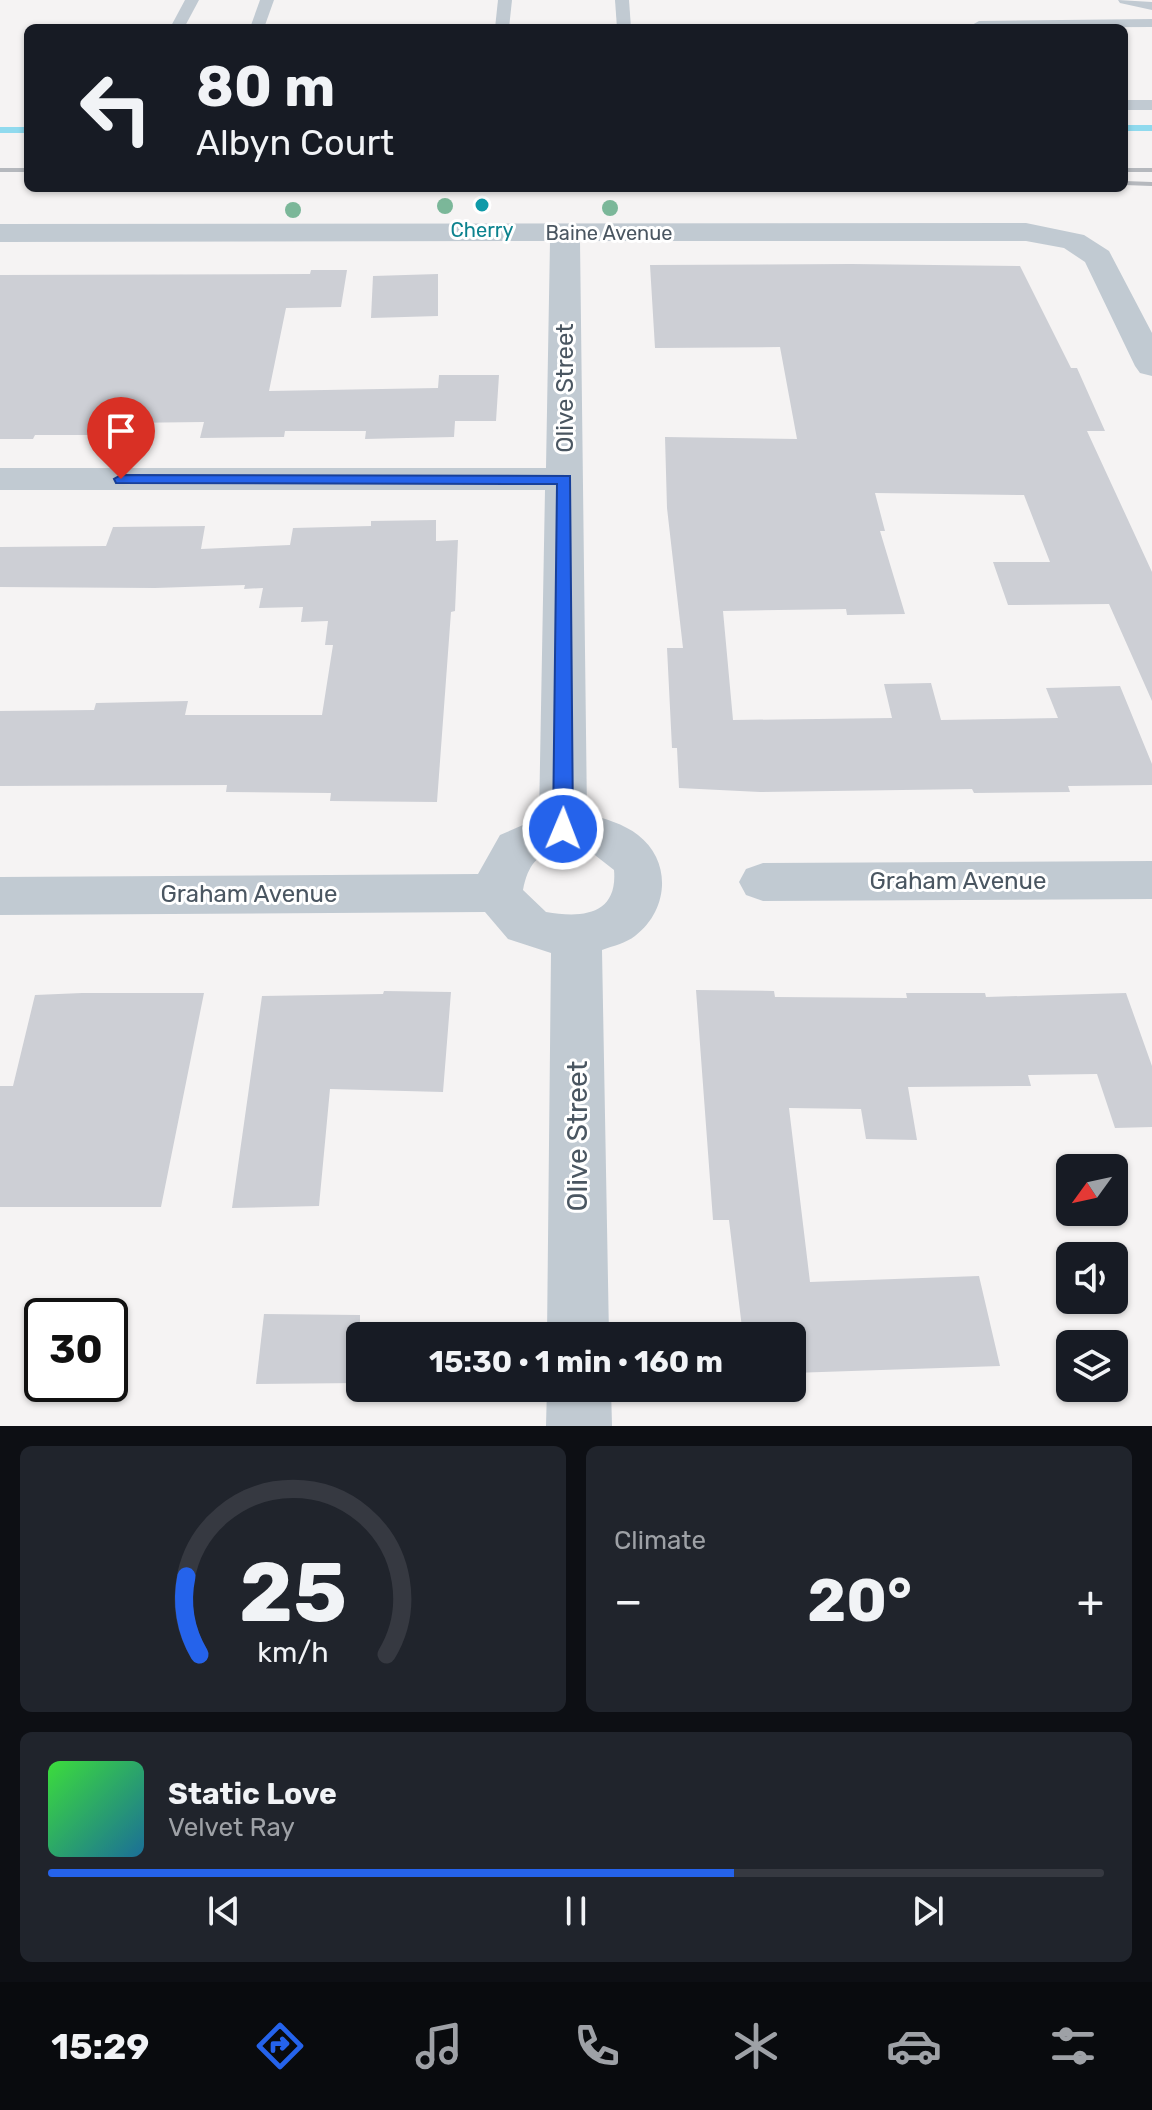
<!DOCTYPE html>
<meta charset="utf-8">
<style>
:root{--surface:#171b24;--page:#20242c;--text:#f1f3f6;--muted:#9ea1a6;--line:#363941;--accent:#2563eb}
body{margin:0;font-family:Rubik,sans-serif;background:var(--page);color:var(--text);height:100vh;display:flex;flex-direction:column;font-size:30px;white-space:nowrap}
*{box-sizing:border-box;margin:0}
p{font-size:26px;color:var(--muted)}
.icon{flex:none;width:44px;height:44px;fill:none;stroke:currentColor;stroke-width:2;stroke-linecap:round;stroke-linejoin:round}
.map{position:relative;height:1426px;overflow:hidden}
.details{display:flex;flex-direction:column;gap:20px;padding:20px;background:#0d0f14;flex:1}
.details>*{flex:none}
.guide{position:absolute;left:24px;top:24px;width:1104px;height:168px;border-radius:12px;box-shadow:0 2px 6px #0004;background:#171b24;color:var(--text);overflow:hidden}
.needle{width:52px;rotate:237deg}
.fabs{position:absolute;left:1056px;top:1154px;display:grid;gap:16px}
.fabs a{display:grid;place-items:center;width:72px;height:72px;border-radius:12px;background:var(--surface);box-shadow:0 2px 6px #0004;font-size:40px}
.speed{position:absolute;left:24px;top:1298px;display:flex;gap:16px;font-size:40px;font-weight:700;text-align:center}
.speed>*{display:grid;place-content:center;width:104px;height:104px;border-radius:50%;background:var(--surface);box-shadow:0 2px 6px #0004;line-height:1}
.speed .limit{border:4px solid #111;border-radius:12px;background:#fff;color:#111}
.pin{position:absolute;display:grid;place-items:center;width:68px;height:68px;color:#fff;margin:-82px -34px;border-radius:50% 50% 50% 0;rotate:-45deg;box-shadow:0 0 8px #0007}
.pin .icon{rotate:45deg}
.me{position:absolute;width:88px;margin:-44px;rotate:1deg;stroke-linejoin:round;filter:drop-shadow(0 0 6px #0008)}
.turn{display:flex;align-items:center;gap:28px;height:168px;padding:0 40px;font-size:36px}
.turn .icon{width:104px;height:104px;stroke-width:2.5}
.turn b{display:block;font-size:56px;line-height:68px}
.big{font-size:60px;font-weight:700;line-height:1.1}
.details .widget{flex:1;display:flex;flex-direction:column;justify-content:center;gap:12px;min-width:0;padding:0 28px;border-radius:12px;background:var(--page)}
.details .dial{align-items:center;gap:0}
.dial svg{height:208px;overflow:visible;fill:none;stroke:var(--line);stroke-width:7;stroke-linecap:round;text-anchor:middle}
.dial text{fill:var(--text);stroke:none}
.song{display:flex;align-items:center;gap:24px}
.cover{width:96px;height:96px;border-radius:12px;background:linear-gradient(135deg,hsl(120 70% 55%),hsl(200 70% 35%))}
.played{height:8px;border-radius:4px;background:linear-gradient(90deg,var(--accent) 65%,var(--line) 65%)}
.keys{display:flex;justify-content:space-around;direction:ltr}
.heat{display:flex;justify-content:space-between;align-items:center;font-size:44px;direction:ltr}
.details .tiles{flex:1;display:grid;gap:20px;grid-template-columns:1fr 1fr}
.widget:last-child{grid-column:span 2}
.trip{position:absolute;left:346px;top:1322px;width:460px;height:80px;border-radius:12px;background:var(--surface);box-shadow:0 2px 6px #0004;font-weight:700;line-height:80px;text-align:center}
.tab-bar{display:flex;height:128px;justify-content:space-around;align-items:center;background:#090b0e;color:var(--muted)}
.tab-bar .icon{width:56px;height:56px}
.tab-bar .selected{color:var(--accent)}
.tab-bar b{font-size:36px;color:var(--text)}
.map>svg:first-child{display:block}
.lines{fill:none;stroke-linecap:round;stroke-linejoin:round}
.stream{fill:#90daee;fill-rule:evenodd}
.building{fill:#cdcfd5}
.service{fill:#c1cad2;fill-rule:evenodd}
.minor{fill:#c1cad2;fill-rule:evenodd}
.rail{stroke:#b5b8bd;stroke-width:4}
.tree{fill:#7bb799}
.route{fill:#2563eb;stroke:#184099;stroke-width:2}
.culture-dot{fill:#0f9aa8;stroke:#fff;stroke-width:3}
.labels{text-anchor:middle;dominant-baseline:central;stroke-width:6;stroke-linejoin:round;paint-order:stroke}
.far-culture-label{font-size:20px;fill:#0d838f;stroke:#fff}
.far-street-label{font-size:20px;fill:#4a5661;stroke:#fff}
.street-label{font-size:24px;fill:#4a5661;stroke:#fff}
.near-street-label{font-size:28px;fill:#4a5661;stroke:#fff}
</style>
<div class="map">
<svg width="1152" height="1426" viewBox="0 0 1152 1426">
<rect width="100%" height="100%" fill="#f5f3f3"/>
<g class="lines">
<!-- stream -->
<g class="stream">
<rect x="1124" y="125" width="28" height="6"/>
<rect x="0" y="127" width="28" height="6"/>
</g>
</g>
<!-- building -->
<g class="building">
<path d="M851,264L1020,266L1071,368H1077L1105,431H1087L1152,572V701L1109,604L1008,605L993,562H1050L1024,495L875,493L885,531H880L905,614L847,615L846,609L723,611L733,720L892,718L884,684L931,683L941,720L1058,718L1046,688L1120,686L1152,764V785L1068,786L1070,792L974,793L972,789L760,792L679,788L677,748H672L667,648H683L667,508L665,437L797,439L780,347L655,348L650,265Z"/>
<path d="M311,270H347L341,307L286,308L269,391L438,388L439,375H499L496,421H455L454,437L407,438L365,439L366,431H285L284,437L200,438L204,422L122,423L117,435H35L33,439H0V275L310,274Z"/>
<path d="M438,274V316L371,318L373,276Z"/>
<path d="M436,520V541L458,540L455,611L451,612L437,802L330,801L331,793L226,792L227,785L0,786V711L94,710L96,703L188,701L185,715H322L333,645H325L328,621L301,622L303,607L259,608L263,588L244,589L245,585L155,588L0,587V547L106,546L113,527L205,526L201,549L290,545L293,528L371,526V521Z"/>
<path d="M696,990L774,991L775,997L907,998L906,993H985L986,997L1126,993L1152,1066V1127L1115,1128L1097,1074L1028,1075L1031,1086L908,1087L917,1140L866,1139L861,1109L789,1108L810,1282L979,1276L1000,1366L792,1373V1336H743L729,1220H713Z"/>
<path d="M384,991L451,992L443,1092L330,1089L319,1206L232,1208L262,996L383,994Z"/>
<path d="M82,993H204L161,1207H0V1086H13L35,995Z"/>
<path d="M264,1314L360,1315V1383L256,1384Z"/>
</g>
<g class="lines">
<!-- service -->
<g class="service">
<path d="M185,0H199L184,28H170Z"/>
<path d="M260,0H274L264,28H250Z"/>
<path d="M498,0H512L509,28H495Z"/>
<path d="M615,0H629L631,28H617Z"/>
<path d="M1118,0L1152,2V10L1120,3Z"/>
<path d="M1152,19V27L974,28L972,25L979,21Z"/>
<rect x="1124" y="100" width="28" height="10"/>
</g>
<!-- minor -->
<g class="minor">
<path d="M1026,223L1084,235L1109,251L1152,333V376L1140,373L1135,366L1085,262L1064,248L1026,241H580L587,814C604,818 624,824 638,835C672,861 669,910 635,936C626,943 613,946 602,950L609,1336H547L551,953L508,939L485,912L0,915V877L478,874L500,835L539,818L545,490H0V468H546L550,241L0,242V224ZM563,847L591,852L614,870C618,916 581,918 546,912L523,890C528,865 537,853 563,847Z"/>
<path d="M1152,861V899L763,901L746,895L739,882L746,869L763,863Z"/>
<path d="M547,1388H611L612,1426H546Z"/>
</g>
<!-- rail -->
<g class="rail">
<path d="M0,170H28"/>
<path d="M1124,170H1152"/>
<path d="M1124,183L1152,184"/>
</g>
</g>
<!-- trees -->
<g class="tree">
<circle cx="445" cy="206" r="8"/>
<circle cx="610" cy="208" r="8"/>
<circle cx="293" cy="210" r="8"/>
</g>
<!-- route -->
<path class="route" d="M121,475L570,476L573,829L570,835H556L553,829L557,484L116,483L114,479Z"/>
<!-- markers -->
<circle class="culture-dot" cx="482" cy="205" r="8"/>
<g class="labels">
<!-- far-culture labels -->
<g class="far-culture-label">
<text x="482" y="230">Cherry</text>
</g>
<!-- far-street labels -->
<g class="far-street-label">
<text x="609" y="233">Baine Avenue</text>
</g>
<!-- street labels -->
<g class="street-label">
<text transform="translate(565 388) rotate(-90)">Olive Street</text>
<text x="958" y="881">Graham Avenue</text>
<text x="249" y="894">Graham Avenue</text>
</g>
<!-- near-street labels -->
<g class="near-street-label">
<text transform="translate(577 1136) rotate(-90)">Olive Street</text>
</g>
</g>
</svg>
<div class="fabs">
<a><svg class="needle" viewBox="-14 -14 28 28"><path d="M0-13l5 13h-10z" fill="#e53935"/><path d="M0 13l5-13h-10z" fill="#9ea1a6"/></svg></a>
<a><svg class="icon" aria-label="sound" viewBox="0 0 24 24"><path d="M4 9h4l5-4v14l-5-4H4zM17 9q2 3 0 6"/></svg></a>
<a><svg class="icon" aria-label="layers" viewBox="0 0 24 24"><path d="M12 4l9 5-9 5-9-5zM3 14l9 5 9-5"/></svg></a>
</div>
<div class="speed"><div class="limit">30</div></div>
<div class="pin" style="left:121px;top:479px;background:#d93025"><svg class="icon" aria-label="arrive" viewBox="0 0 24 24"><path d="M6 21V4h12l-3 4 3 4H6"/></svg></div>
<svg class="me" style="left:563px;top:829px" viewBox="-20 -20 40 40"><circle r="17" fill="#2563eb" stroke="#fff" stroke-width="3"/><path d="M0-11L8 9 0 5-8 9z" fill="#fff"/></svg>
<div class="trip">15:30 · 1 min · 160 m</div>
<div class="guide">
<div class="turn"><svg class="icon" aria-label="left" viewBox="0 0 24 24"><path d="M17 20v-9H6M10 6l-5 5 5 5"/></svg><div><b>80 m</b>Albyn Court</div></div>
</div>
</div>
<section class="details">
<div class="tiles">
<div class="widget dial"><svg viewBox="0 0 100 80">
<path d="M14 69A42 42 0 1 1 86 69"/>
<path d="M14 69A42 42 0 0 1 9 39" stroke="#2563eb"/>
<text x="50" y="56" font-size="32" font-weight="700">25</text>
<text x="50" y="72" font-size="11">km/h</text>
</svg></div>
<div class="widget"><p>Climate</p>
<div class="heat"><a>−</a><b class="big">20°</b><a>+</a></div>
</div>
<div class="widget">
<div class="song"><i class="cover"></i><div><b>Static Love</b><p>Velvet Ray</p></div></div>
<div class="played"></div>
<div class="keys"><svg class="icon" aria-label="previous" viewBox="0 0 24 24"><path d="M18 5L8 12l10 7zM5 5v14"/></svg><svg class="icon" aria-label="pause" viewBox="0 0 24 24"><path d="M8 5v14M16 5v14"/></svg><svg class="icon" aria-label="next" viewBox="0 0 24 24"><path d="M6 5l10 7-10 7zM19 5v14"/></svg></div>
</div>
</div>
</section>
<nav class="tab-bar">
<b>15:29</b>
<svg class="icon selected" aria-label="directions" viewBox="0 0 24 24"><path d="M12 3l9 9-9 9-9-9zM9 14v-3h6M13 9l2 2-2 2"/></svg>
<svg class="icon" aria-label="music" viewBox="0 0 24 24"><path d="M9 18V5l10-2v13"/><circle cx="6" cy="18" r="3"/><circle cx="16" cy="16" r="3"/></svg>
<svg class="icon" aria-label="phone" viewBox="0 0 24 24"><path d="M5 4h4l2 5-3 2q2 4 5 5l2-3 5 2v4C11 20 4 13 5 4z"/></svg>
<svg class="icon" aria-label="climate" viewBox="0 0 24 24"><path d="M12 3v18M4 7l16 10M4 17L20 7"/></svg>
<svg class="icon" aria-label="car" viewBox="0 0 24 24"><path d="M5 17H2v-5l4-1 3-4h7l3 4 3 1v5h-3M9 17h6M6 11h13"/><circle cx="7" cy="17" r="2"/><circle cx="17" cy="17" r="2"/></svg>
<svg class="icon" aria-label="filters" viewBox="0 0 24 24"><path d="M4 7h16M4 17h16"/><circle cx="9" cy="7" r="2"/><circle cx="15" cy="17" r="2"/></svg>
</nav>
